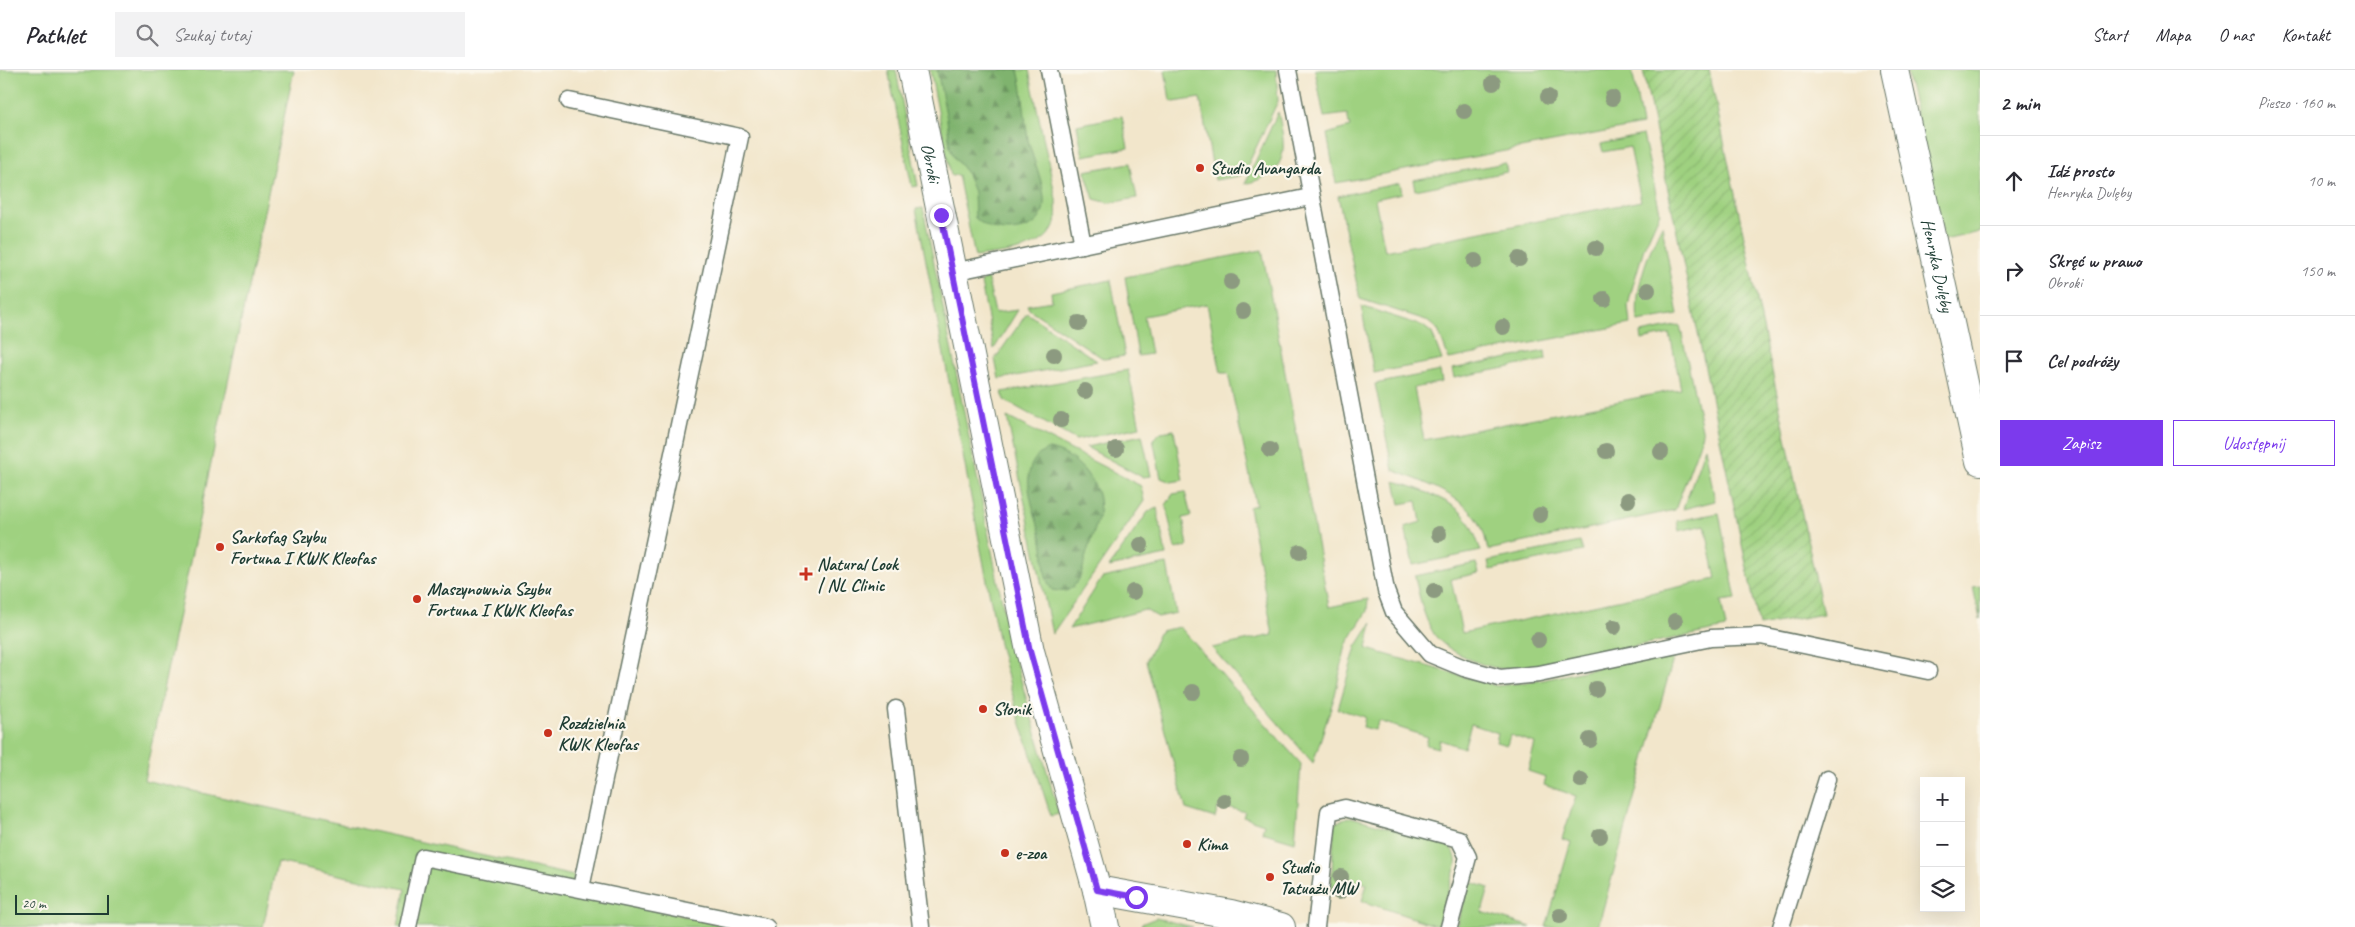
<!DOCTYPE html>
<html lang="pl">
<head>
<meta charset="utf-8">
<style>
	body { margin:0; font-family:Caveat,sans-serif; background:#f2f2f3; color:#2b2b33 }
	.controls { position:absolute; right:15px; bottom:15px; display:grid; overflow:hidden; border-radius:0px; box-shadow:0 5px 20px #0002 }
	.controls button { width:45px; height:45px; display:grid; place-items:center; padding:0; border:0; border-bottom:1px solid #e1e1e2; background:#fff; color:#2b2b33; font:25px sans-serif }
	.scale { position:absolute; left:15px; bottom:12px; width:94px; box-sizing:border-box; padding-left:5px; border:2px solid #1f3d34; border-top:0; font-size:14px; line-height:18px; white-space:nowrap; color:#1f3d34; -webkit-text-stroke:4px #fbf7ec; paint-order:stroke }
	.stop { position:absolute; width:15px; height:15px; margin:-11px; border:4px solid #7c3aed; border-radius:50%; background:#fff }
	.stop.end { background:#7c3aed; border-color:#fff; box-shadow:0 1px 5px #0008 }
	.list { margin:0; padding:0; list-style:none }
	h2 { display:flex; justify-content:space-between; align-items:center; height:65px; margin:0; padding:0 20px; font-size:21px }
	h2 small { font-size:16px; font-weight:400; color:#7c7c81 }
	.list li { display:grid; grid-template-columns:32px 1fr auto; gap:15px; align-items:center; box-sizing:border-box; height:90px; padding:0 20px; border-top:1px solid #e1e1e2 }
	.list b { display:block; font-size:19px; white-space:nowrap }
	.list p { margin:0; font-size:16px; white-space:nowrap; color:#7c7c81 }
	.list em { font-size:16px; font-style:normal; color:#7c7c81 }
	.actions { display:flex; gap:10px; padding:15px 20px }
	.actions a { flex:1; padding:11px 0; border:1px solid #7c3aed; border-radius:0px; text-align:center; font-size:18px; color:#7c3aed }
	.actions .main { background:#7c3aed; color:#fff }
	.icon { flex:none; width:28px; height:28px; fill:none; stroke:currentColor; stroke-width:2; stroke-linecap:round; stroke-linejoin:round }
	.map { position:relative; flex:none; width:1980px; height:857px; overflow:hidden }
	header { display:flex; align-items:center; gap:30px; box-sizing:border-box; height:70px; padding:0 25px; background:#fff; border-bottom:1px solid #e1e1e2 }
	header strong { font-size:24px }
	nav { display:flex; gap:28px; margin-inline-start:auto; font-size:18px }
	.search { width:350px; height:45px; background:#f2f2f3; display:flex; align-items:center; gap:12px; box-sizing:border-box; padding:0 18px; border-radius:0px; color:#7c7c81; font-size:19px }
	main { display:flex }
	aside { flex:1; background:#fff }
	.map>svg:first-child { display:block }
	.grass { fill:#9fd180; stroke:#5f875a }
	.forest { fill:url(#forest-firs); stroke:#4f7851 }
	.garden { fill:url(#garden-furrows); stroke:#5f875a }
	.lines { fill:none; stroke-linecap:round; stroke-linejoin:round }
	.service-casing { stroke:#697869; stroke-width:19 }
	.minor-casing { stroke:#697869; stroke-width:30 }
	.service { stroke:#fff; stroke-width:16 }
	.minor { stroke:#fff; stroke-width:28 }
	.tree { fill:#8c9a80 }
	.route { stroke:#7c3aed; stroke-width:6 }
	.poi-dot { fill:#c8321e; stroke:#fbf7ec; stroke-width:2 }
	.labels { text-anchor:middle; stroke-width:4.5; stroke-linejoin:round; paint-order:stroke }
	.street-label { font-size:18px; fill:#1f3d34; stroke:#fbf7ec }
	.poi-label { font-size:18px; font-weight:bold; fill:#1f3d34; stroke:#fbf7ec; text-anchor:start }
</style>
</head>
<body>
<header>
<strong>Pathlet</strong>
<div class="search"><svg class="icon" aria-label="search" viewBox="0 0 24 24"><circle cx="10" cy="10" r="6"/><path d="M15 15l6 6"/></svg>Szukaj tutaj</div>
<nav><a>Start</a><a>Mapa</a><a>O nas</a><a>Kontakt</a></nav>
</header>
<main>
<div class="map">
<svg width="1980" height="857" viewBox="0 0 1980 857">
	<defs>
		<pattern id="forest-firs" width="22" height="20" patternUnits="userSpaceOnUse" patternTransform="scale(1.25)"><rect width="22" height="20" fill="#7fb36e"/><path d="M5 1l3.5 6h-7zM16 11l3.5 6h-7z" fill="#67935b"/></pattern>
		<pattern id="garden-furrows" width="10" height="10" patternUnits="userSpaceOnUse" patternTransform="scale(1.25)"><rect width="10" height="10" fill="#9fd180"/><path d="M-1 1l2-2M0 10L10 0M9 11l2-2" fill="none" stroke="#88b46f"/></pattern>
	</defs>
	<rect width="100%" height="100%" fill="#fbf7ec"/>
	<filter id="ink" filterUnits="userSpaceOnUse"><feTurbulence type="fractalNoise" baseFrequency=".02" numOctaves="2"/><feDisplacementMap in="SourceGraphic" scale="10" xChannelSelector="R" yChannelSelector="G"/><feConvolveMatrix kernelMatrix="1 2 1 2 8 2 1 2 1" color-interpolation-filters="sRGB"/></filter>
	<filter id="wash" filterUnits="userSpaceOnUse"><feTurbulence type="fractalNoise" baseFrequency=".0096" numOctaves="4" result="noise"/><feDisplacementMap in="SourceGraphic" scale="20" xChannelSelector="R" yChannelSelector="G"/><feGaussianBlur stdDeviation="1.12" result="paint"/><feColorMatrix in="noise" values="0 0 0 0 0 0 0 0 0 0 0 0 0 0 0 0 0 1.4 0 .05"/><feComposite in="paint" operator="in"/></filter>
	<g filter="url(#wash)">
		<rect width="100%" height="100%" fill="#f2e6cb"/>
		<g class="grass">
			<polygon points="0,0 294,0 144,710 574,806 571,821 733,857 398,857 405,819 277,792 263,857 0,857"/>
			<polygon points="888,0 896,0 918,116 912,117"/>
			<path d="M930 0H1029L1056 129C1056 136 1057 143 1056 149 1050 182 1001 183 975 187L958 105 951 106Z"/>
			<polygon points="1165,0 1276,0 1278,31 1244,103 1239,106 1215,110 1200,28 1174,32 1170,30"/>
			<polygon points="1315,0 1632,0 1642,55 1336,113 1327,64 1350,57 1347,44 1324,47"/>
			<polygon points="1906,0 1980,0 1980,162 1944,170"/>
			<path d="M1278 42C1287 80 1289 103 1245 114Z"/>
			<polygon points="1122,46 1128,78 1083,86 1077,55"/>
			<polygon points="1643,65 1660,142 1644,178 1632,219 1628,236 1630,254 1449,289 1438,260 1426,250 1360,229 1338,126 1400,113 1402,123 1375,129 1385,181 1641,131 1630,77 1603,82 1601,74"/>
			<polygon points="1130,93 1137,128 1109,133 1094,129 1085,101"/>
			<polygon points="1505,93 1507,102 1415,120 1413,110"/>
			<polygon points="923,138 1010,571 1059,744 1051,746 1018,645 999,574 916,139"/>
			<path d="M1662 155 1678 245 1638 252C1634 219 1647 185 1662 155Z"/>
			<polygon points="1262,180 1329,537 1368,529 1367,541 1346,575 1335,625 1313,693 1212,578 1273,565 1249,437 1256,435 1228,303 1221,303 1207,234 1144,246 1151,284 1138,286 1125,207"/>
			<polygon points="987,206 995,243 1018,240 994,279 981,213"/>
			<polygon points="1111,210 1125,286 1104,289 1029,239 1027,235 1052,231 1051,222"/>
			<polygon points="1361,236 1423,256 1432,263 1442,290 1374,303"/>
			<polygon points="1027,243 1097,291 999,309 995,289"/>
			<path d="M1680 255 1703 364 1675 440 1488 480C1486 472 1484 461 1480 454 1464 425 1422 412 1393 400L1375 314 1440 301 1442 312 1414 318 1424 370 1681 319 1670 264 1642 270 1641 263Z"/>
			<polygon points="1545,281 1546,290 1454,308 1452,299"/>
			<polygon points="1128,300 1140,357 1076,370 1004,330 1002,322"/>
			<polygon points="1007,347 1141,416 1144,431 1052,564"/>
			<polygon points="1174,360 1183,410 1171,412 1161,408 1153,369 1161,362"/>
			<polygon points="1142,365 1151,406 1142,407 1086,377"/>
			<polygon points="1705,377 1715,431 1683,439"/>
			<path d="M1395 411C1415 418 1447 428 1462 443 1472 454 1476 468 1481 481L1413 495 1405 457 1421 452 1417 431 1400 434Z"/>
			<polygon points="1185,422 1191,446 1183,448 1188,476 1175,479 1166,435 1173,424"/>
			<polygon points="1157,438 1166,485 1109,497 1148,442"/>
			<path d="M1719 443 1736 529 1721 531 1726 558 1535 596C1525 597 1514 600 1505 599 1484 598 1445 581 1434 564 1423 546 1419 526 1415 506L1476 493 1479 503 1451 509 1462 563 1716 509 1705 455 1679 461 1677 451Z"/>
			<polygon points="1580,472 1583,481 1490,500 1488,491"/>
			<polygon points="1167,494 1176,543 1158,547 1145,540 1069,559 1102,508"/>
			<polygon points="1980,516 1980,549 1973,517"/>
			<polygon points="1372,552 1367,579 1497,616 1543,610 1669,582 1674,586 1598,857 1546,857 1571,772 1562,769 1576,726 1544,715 1546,707 1528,701 1535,673 1510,665 1507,675 1496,672 1498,663 1471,654 1464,678 1440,670 1438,678 1426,675 1428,667 1379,651 1375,660 1363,657 1365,647 1338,639 1356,577"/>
			<polygon points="1180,557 1301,694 1295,772 1262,762 1264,754 1243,747 1245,742 1219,735 1215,748 1186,739 1146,591 1160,561"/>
			<path d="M1351 747 1446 774C1454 780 1457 785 1456 796L1437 856 1362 831 1367 814 1347 808 1342 825 1331 824 1334 758 1337 752Z"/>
			<polygon points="1474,813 1489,818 1482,842 1531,857 1456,857 1469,815"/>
			<polygon points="1156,848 1193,857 1142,857 1141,854"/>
		</g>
		<g class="forest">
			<path d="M937 0H1018C1024 23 1024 45 1028 69 1033 97 1067 151 1018 160 1002 163 987 159 975 148L974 122 966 102 954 87 950 77 947 49Z"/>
			<path d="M1049 379C1064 382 1074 389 1084 400 1110 431 1098 448 1087 482 1083 494 1083 511 1070 519 1064 523 1059 521 1052 520 1041 504 1046 488 1042 471 1037 443 1011 394 1049 379Z"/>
		</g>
		<polygon class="garden" points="1643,0 1709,0 1823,544 1759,556"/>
	</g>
	<g filter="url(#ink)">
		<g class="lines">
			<defs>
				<g id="service">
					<polyline points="1049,0 1083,175"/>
					<polyline points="1288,0 1386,521 1394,542 1430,584 1464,598 1500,608 1539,604 1711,568 1761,566 1928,601"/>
					<polyline points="569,31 740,67 581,818"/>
					<polyline points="953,202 1310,127"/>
					<polyline points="896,639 921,857"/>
					<polyline points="408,857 423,787 766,857"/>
					<polyline points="1316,857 1329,742 1345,738 1459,769 1468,787 1449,857"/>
					<polyline points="1781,857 1827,709"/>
				</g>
				<g id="minor">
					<path id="s1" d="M912 0 1030 581 1097 820 1105 857"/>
					<path id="s2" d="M1895 0 1980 391"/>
					<polyline points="1097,820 1231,844 1281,857"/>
				</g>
			</defs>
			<use href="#service" class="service-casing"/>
			<use href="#minor" class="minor-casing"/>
			<use href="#service" class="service"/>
			<use href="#minor" class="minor"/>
		</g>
		<g class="tree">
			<circle cx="1493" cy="13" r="8"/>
			<circle cx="1548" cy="27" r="8"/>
			<circle cx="1612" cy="28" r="8"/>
			<circle cx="1464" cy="41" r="8"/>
			<circle cx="1596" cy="178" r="8"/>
			<circle cx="1519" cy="189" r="8"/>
			<circle cx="1475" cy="191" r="8"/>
			<circle cx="1231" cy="212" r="8"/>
			<circle cx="1648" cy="220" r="8"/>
			<circle cx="1604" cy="229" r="8"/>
			<circle cx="1243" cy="241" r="8"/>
			<circle cx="1079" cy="253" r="8"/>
			<circle cx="1503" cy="257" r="8"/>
			<circle cx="1054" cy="285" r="8"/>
			<circle cx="1085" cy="321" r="8"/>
			<circle cx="1061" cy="350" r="8"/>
			<circle cx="1116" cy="379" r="8"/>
			<circle cx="1270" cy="380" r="8"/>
			<circle cx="1606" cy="381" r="8"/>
			<circle cx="1661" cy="382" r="8"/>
			<circle cx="1628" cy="430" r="8"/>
			<circle cx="1540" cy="445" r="8"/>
			<circle cx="1439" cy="464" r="8"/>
			<circle cx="1141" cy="475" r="8"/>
			<circle cx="1300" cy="482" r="8"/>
			<circle cx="1434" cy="521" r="8"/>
			<circle cx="1133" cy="522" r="8"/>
			<circle cx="1675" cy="551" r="8"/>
			<circle cx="1614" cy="557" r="8"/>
			<circle cx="1538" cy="570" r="8"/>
			<circle cx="1596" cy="619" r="8"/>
			<circle cx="1193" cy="622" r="8"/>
			<circle cx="1590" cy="670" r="8"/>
			<circle cx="1241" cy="689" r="8"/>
			<circle cx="1581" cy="710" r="8"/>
			<circle cx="1224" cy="731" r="8"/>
			<circle cx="1600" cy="766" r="8"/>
			<circle cx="1341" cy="807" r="8"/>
			<circle cx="1339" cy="822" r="8"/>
			<circle cx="1560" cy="846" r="8"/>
		</g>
	</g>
	<g class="lines" filter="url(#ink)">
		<polyline class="route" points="941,145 1030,581 1097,820 1136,827"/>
	</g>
	<g class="poi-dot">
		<circle cx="1200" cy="98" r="5"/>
		<circle cx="220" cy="477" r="5"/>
		<path d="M803.5 496.5h5v5h5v5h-5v5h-5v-5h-5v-5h5z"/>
		<circle cx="417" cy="529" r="5"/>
		<circle cx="983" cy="639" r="5"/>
		<circle cx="548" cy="663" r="5"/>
		<circle cx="1187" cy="774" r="5"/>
		<circle cx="1005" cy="783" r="5"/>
		<circle cx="1270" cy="807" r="5"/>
	</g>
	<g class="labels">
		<g class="street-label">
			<text dy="6" stroke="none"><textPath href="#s1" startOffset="95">Obroki</textPath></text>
			<text dy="6" stroke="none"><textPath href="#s2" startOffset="200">Henryka Dulęby</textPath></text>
		</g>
		<g class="poi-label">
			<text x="1210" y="104">Studio Avangarda</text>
			<text x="230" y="473">Sarkofag Szybu<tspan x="230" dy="21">Fortuna I KWK Kleofas</tspan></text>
			<text x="817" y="500">Natural Look<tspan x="817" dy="21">| NL Clinic</tspan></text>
			<text x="427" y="525">Maszynownia Szybu<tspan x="427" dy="21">Fortuna I KWK Kleofas</tspan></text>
			<text x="993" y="645">Słonik</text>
			<text x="558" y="659">Rozdzielnia<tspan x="558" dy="21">KWK Kleofas</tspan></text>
			<text x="1197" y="780">Kima</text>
			<text x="1015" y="789">e-zoa</text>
			<text x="1280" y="803">Studio<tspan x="1280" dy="21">Tatuażu MW</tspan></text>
		</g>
	</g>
</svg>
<div class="controls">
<button>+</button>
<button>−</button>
<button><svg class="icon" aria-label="layers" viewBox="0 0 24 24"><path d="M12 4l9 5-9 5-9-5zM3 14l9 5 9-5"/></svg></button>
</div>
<div class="scale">20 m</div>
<div class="stop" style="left:1136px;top:827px"></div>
<div class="stop end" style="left:941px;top:145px"></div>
</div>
<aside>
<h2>2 min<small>Pieszo · 160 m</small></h2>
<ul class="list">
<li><svg class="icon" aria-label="ahead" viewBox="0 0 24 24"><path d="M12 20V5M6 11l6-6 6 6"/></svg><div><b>Idź prosto</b><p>Henryka Dulęby</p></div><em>10 m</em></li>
<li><svg class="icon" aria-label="right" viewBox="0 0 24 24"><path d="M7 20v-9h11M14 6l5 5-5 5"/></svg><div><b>Skręć w prawo</b><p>Obroki</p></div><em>150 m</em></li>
<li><svg class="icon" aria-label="arrive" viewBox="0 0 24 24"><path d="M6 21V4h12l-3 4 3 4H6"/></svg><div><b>Cel podróży</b></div></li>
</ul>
<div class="actions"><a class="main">Zapisz</a><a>Udostępnij</a></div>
</aside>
</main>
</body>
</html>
